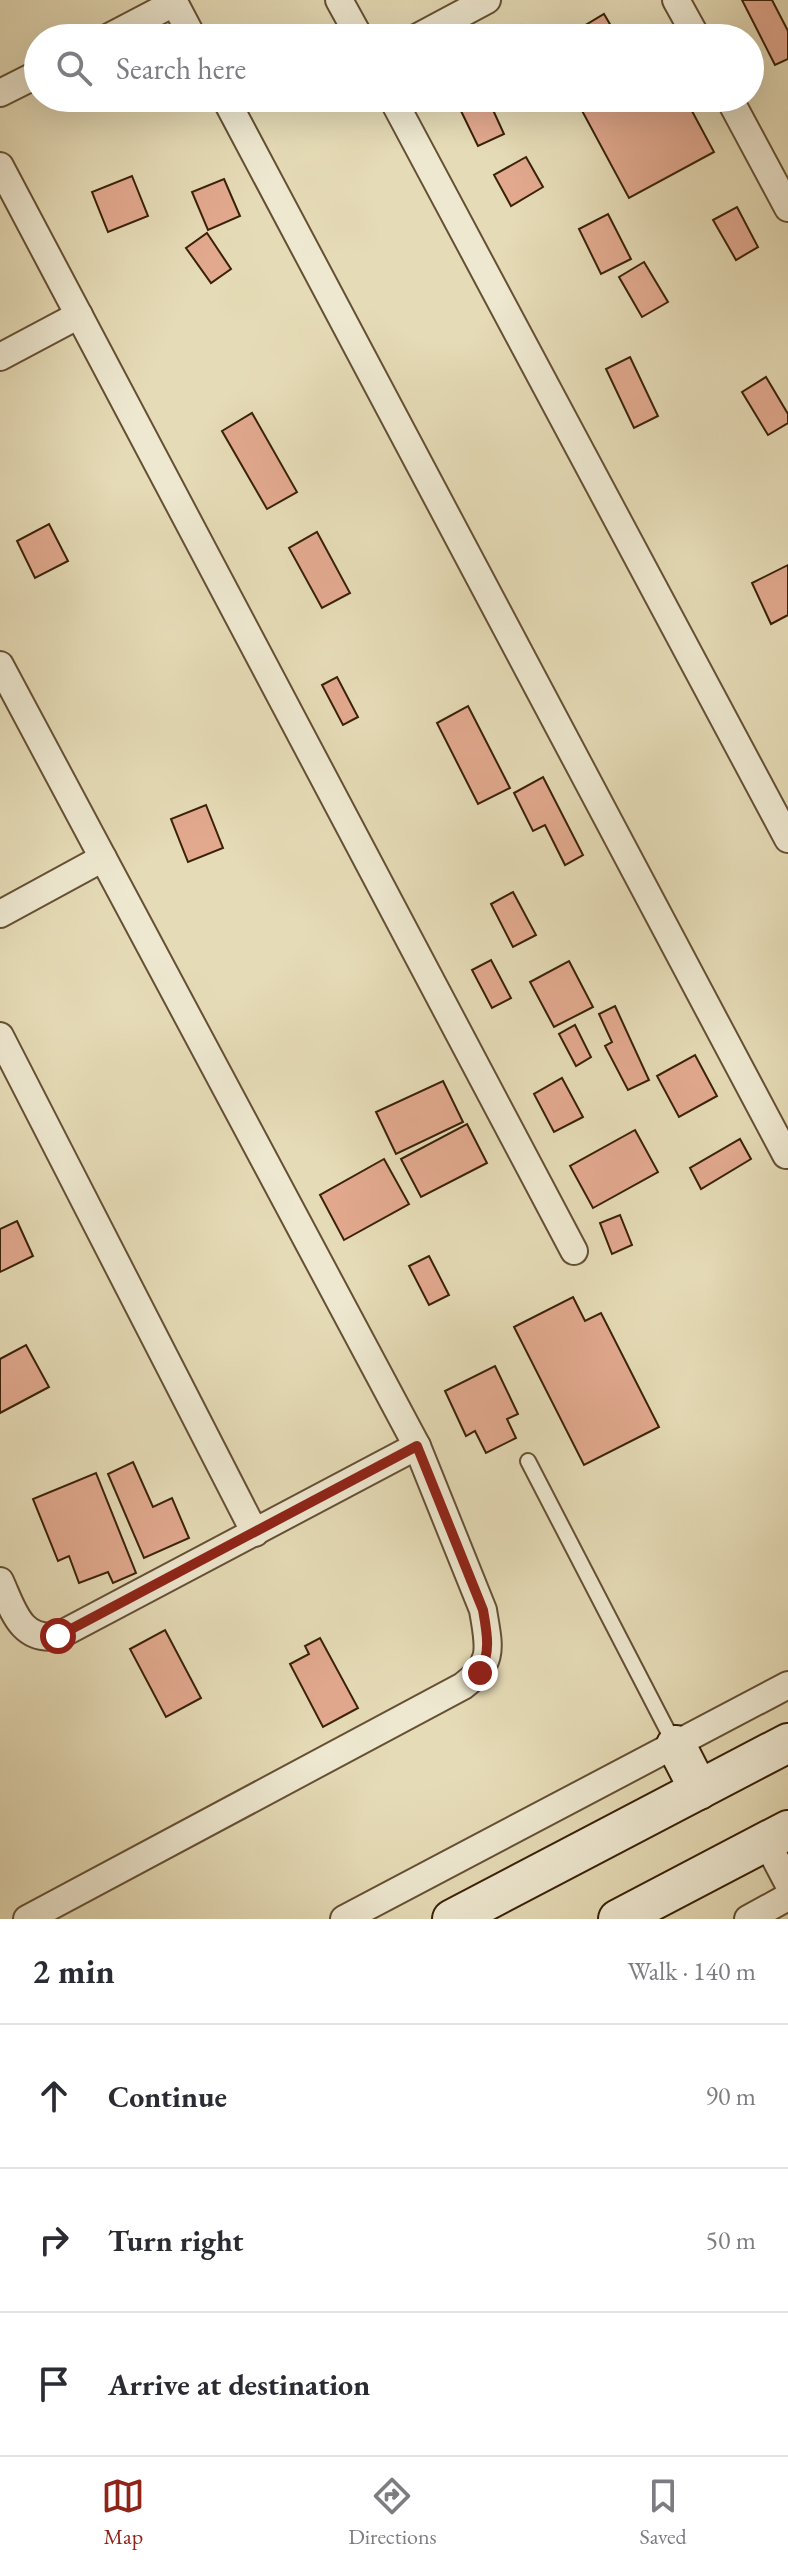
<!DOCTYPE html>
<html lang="en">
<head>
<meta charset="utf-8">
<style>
	body { margin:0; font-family:"EB Garamond",serif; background:#f7f7f7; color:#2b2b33 }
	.stop { position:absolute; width:24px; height:24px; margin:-18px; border:6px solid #8f2418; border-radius:50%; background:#fff }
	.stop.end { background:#8f2418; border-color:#fff; box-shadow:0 2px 8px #0008 }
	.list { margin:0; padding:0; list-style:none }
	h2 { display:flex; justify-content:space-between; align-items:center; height:104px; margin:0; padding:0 32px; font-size:34px }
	h2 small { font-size:26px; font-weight:400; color:#7c7c81 }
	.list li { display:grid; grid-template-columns:52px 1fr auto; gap:24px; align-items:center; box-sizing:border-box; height:144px; padding:0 32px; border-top:2px solid #e1e1e2 }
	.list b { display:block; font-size:30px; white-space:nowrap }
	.list em { font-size:26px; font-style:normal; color:#7c7c81 }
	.icon { flex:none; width:44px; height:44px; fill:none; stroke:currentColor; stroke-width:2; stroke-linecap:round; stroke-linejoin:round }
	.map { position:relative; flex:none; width:788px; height:1919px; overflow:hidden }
	.search { position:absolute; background:#fff; box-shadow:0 8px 32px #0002; left:24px; right:24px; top:24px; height:88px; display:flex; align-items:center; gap:20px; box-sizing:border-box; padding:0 28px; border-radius:44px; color:#7c7c81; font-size:30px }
	.sheet { height:536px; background:#fff }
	nav { display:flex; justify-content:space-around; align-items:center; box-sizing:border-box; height:112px; border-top:2px solid #e1e1e2; background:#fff; font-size:22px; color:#7c7c81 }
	nav a { display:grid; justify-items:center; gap:4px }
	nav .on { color:#8f2418 }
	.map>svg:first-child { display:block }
	.building { fill:#e2a98f; stroke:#3a2108; stroke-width:2 }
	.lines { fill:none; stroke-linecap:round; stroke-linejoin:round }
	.lane-casing { stroke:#655034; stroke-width:18 }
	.street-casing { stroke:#655034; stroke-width:30 }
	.secondary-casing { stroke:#3a2108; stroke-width:42 }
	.lane { stroke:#eee8d0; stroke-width:14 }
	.street { stroke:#eee8d0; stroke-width:26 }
	.secondary { stroke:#eee8d0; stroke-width:38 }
	.route { stroke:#8f2418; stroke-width:10 }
</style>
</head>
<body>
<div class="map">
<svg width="788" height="1919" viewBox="0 0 788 1919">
	<rect width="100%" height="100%" fill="#e5dbb6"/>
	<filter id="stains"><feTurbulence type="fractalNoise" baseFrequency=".0025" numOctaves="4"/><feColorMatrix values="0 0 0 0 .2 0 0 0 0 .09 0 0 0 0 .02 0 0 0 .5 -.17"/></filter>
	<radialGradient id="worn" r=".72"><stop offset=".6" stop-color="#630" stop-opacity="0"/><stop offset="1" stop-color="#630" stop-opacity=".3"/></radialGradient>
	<g class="building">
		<polygon points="742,0 772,0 788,31 788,59 775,65"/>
		<polygon points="604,14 611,26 591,38 564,38"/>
		<polygon points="521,25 527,38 496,38"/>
		<polygon points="597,98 685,98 714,152 629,198 580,107"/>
		<polygon points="488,99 504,134 478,146 461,111"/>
		<polygon points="526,157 543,187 511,206 494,175"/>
		<polygon points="132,176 148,216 108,232 92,192"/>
		<polygon points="224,179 240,216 208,230 192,192"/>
		<polygon points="737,207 758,247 736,260 713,220"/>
		<polygon points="608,214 631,259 601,274 579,229"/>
		<polygon points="207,233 231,269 211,283 186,248"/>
		<polygon points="644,262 668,302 642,317 619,277"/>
		<polygon points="630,357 658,416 634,428 606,369"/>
		<polygon points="766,377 788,414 788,423 768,435 742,392"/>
		<polygon points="252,413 297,492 267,509 222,431"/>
		<polygon points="49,524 68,561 35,578 17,541"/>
		<polygon points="317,532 350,593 322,608 289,548"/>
		<polygon points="788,565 788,615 771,624 752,583"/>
		<polygon points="337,677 358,717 343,725 322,685"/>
		<polygon points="468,706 510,788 478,804 437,723"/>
		<polygon points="543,777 583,855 565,865 545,825 533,831 514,793"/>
		<polygon points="206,805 223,848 188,862 171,819"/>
		<polygon points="513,892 536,935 513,947 491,904"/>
		<polygon points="491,960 511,998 492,1008 472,970"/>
		<polygon points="569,961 593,1007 554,1027 530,982"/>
		<polygon points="615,1006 649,1080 628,1090 605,1046 612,1042 599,1014"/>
		<polygon points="575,1025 591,1057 576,1066 559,1034"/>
		<polygon points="695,1055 717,1096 679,1117 657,1076"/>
		<polygon points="562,1078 583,1117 554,1132 534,1094"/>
		<polygon points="443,1081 463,1122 396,1154 376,1112"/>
		<polygon points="467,1124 487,1163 421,1197 401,1159"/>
		<polygon points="635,1130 658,1172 593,1208 570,1166"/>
		<polygon points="740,1139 751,1159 701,1189 690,1168"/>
		<polygon points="384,1159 409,1204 344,1240 320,1195"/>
		<polygon points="620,1215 632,1245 612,1254 600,1223"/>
		<polygon points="17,1221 33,1256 0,1272 0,1229"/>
		<polygon points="429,1256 449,1295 429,1305 409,1266"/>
		<polygon points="573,1297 585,1321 601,1313 659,1427 584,1465 514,1327"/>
		<polygon points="26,1345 49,1387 0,1413 0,1359"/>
		<polygon points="495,1366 518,1414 507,1419 516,1438 486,1453 475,1431 466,1436 445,1391"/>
		<polygon points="133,1462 153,1507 172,1498 189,1538 144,1558 108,1474"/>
		<polygon points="96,1473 136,1573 113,1583 108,1572 79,1583 69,1556 58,1561 33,1499"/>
		<polygon points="165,1630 201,1698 166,1717 130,1649"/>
		<polygon points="320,1638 358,1708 323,1727 290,1664 309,1654 305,1646"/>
	</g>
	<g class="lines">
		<defs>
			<polyline id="lane" points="528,1461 675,1745"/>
			<g id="street">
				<polyline points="173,0 193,38"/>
				<polyline points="339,0 360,38"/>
				<polyline points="676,0 697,38"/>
				<polyline points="107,38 174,3"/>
				<polyline points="416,38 487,0"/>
				<polyline points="0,93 38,74"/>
				<polyline points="225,98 786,1155"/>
				<polyline points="392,98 788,839"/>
				<polyline points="729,98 788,208"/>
				<polyline points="0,166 574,1251"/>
				<polyline points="0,357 79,315"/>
				<path d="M0 665 417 1446 483 1610C489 1647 495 1662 463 1686L27 1919"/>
				<polyline points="0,914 103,858"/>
				<polyline points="0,1036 255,1533"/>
				<path d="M0 1581C13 1609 20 1642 58 1636L417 1446"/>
				<polyline points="766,1841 788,1883"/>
				<polyline points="344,1919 788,1685"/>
				<polyline points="748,1919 788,1897"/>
			</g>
			<g id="secondary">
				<polyline points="676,1745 699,1790"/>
				<polyline points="452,1919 788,1743"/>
				<polyline points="618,1919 788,1830"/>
			</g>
		</defs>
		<use href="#lane" class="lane-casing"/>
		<use href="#street" class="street-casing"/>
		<use href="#secondary" class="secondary-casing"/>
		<use href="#lane" class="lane"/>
		<use href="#street" class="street"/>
		<use href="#secondary" class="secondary"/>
	</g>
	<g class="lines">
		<path class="route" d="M58 1636 417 1446 483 1610C487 1633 491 1652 480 1673"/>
	</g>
	<rect width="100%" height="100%" filter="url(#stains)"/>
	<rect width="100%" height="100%" fill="url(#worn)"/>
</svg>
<div class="stop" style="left:58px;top:1636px"></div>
<div class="stop end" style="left:480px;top:1673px"></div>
<div class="search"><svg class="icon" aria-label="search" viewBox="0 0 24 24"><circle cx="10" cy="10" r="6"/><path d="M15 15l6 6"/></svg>Search here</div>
</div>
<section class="sheet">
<h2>2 min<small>Walk · 140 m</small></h2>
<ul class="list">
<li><svg class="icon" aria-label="ahead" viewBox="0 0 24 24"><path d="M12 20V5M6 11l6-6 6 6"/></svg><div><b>Continue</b></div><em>90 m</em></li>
<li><svg class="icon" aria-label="right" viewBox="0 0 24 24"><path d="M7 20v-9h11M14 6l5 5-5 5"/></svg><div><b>Turn right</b></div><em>50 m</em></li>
<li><svg class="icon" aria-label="arrive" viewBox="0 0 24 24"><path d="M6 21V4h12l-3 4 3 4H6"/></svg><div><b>Arrive at destination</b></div></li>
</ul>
</section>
<nav>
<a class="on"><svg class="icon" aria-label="map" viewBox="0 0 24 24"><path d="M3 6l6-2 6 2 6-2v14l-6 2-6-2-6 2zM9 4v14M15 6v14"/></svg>Map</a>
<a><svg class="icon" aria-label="directions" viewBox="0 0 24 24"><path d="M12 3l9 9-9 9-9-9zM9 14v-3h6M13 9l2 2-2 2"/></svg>Directions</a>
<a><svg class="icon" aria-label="saved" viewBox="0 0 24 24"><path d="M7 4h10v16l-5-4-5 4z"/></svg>Saved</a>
</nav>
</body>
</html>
